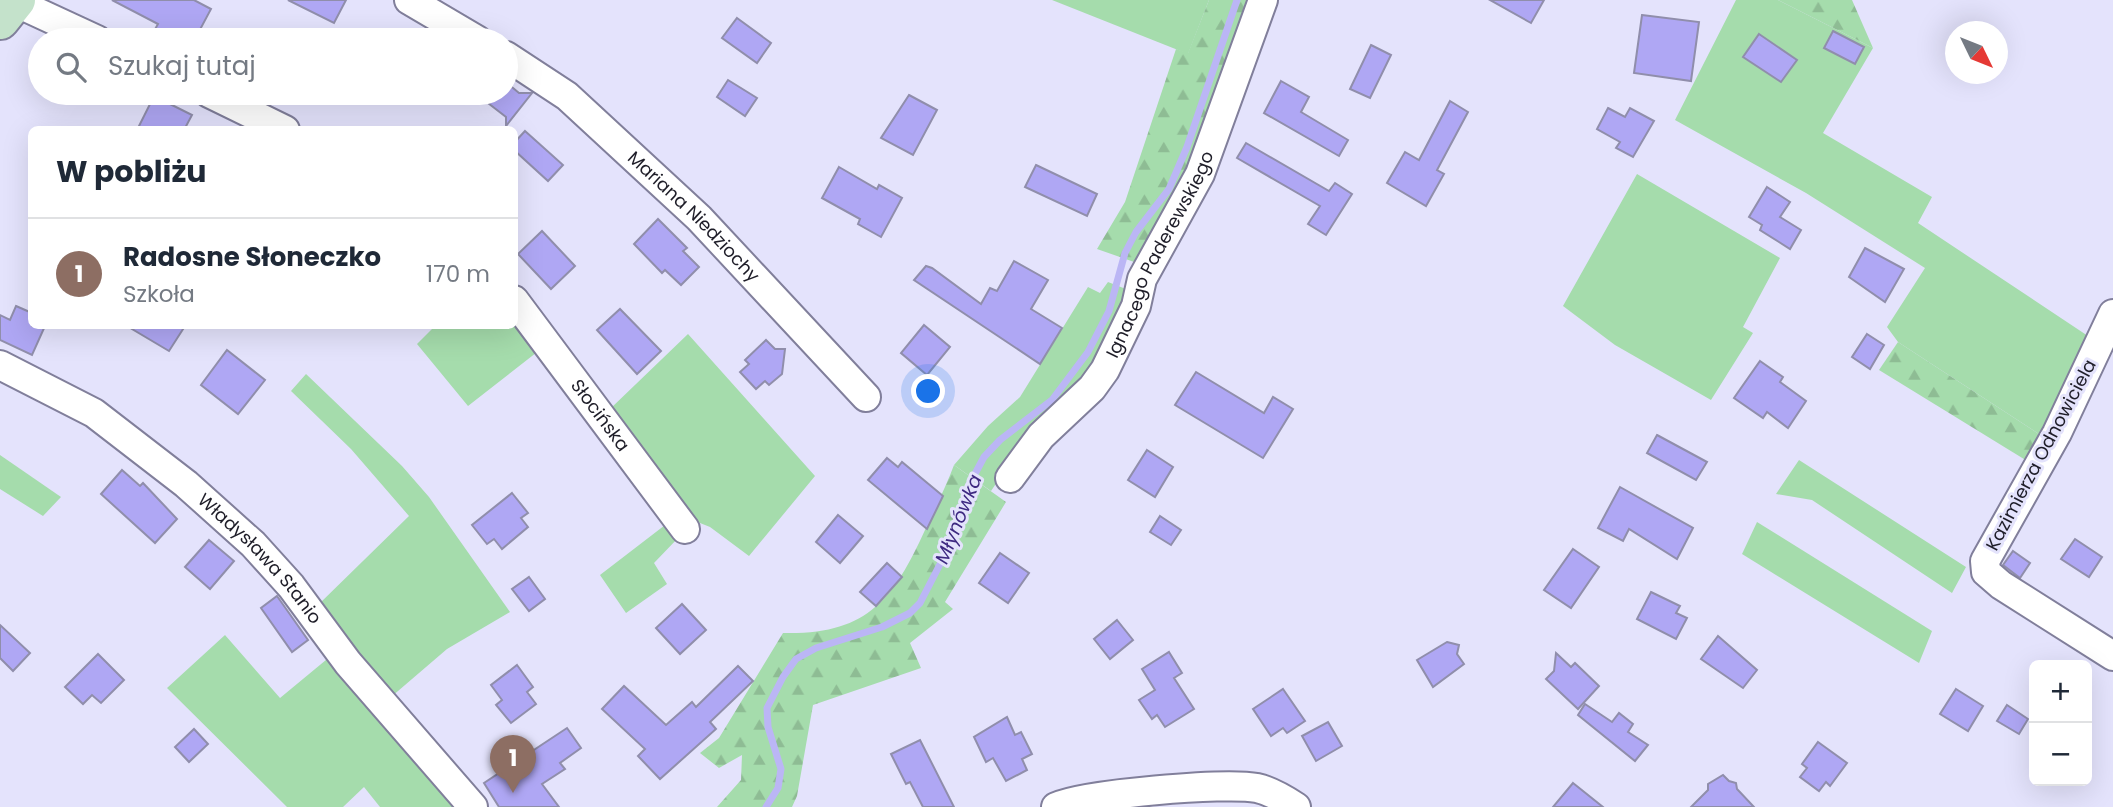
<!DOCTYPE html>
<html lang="pl">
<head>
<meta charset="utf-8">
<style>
	body { margin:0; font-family:Poppins,sans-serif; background:#f6f6f7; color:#1f2937 }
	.controls { position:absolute; right:21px; bottom:21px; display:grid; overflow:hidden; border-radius:10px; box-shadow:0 7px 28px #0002 }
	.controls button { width:63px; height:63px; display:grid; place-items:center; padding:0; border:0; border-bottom:2px solid #e0e1e3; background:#fff; color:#1f2937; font:35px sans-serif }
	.compass { position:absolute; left:1945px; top:21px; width:63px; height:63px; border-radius:50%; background:#fff; box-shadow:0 7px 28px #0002; rotate:133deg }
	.you { position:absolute; left:929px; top:392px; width:24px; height:24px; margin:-18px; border:5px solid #fff; border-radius:50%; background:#1a73e8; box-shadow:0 0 0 10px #1a73e833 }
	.badge { display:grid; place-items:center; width:46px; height:46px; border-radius:50%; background:#00782f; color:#fff; font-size:23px; font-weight:700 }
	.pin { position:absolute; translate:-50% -58px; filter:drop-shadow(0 2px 4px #0008) }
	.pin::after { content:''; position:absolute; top:37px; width:24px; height:21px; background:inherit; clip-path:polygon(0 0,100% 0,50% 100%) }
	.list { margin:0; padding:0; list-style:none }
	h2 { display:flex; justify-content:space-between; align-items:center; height:91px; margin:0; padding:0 28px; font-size:30px }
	h2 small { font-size:23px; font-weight:400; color:#747a83 }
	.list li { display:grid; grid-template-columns:46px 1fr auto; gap:21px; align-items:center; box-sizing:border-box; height:112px; padding:0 28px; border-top:2px solid #e0e1e3 }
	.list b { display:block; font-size:26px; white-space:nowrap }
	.list p { margin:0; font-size:23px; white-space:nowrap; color:#747a83 }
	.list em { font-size:23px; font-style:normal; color:#747a83 }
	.icon { flex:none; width:38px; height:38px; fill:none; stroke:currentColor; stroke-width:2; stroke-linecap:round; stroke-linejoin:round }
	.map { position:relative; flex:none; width:2113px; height:807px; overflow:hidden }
	.search { position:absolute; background:#fff; box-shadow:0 7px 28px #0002; left:28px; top:28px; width:490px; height:77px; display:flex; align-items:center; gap:18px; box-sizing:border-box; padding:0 24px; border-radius:38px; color:#747a83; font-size:26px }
	.panel { position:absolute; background:#fff; box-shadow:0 7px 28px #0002; left:28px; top:126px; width:490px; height:203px; border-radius:10px }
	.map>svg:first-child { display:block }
	.green { fill:#a5dcac }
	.forest { fill:url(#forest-firs) }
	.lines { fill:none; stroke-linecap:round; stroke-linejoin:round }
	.stream { stroke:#bbb6f5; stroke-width:7 }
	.building { fill:#afa7f4; stroke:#908eab; stroke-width:2 }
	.street-casing { stroke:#817f9b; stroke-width:32 }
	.secondary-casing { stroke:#817f9b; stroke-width:42 }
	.street { stroke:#fff; stroke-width:28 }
	.secondary { stroke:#c4e2cb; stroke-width:38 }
	.labels { text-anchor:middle; stroke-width:6; stroke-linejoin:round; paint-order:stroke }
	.street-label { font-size:18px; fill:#1e1d28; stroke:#e4e3fc }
	.water-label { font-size:19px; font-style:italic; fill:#3e2981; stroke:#e4e3fc }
</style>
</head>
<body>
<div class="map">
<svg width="2113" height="807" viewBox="0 0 2113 807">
	<defs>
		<pattern id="forest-firs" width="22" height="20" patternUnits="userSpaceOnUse" patternTransform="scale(1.75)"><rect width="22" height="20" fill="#a5dcac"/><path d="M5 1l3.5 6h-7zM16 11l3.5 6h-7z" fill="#8ebc94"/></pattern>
	</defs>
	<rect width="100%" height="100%" fill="#e4e3fc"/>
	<g class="green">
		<polygon points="1052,0 1209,0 1188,54"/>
		<polygon points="1736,0 1778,0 1873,48 1823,133 1932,197 1918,223 2094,340 2042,436 1898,342 1887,327 1925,268 1806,193 1675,120"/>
		<polygon points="1637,174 1780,258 1743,327 1753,333 1711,400 1615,345 1563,306"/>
		<polygon points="1108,282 1131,291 1092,375 1023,444 991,491 954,465 988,426 1020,397 1088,287 1100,293"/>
		<polygon points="515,318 541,349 468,406 417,344 435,326 514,326"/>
		<polygon points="688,334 815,476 749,556 710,527 690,519 610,409"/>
		<polygon points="306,374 402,466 429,497 510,612 447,649 391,697 318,605 409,516 351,449 291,391"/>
		<polygon points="0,455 61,497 43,516 0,489"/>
		<polygon points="1799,460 1966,567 1952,593 1812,500 1776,494"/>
		<polygon points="669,522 678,538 654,563 667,584 626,613 600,575"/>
		<polygon points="1757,522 1932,631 1919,663 1742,554"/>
		<polygon points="225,635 280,698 332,655 366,706 406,740 461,807 380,807 364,787 343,807 287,807 167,688"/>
	</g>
	<g class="forest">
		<polygon points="1209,0 1254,0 1187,174 1137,263 1097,249 1125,202 1176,49 1188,53"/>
		<polygon points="1778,0 1852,0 1873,48"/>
		<polygon points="1898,342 2042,436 2032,464 1879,370"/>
		<path d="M954 465 1006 502 945 602 953 609 910 643 921 668 813 705 797 796 792 807H717L741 780 742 755 719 768 700 753 719 738 783 633C867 635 893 600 925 530 935 508 946 487 954 465Z"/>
	</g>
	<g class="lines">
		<polyline class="stream" points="766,807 778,788 781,769 768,727 767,708 783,677 796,659 816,648 882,627 910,613 920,603 952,541 969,485 984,457 1000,440 1052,400 1088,352 1109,311 1125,253 1136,232 1169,189 1187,147 1237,0"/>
	</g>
	<g class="building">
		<polygon points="112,0 194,0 211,9 195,39 183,33 179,40 149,40 158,24"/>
		<polygon points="288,0 346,0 334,23"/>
		<polygon points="1490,0 1544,0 1531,23"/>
		<polygon points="1642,15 1699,22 1691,81 1634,73"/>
		<polygon points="737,18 771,43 757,63 722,38"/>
		<polygon points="1833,31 1864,47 1855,64 1824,48"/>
		<polygon points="1759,34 1797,60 1781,82 1743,57"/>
		<polygon points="1371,45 1391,55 1370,98 1350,89"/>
		<polygon points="728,80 757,98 745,116 717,97"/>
		<polygon points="1281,81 1309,97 1301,112 1348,140 1339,156 1264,113"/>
		<polygon points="506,82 519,93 532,93 506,126 506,117 475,93 506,93"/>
		<polygon points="909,95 937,110 913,155 881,138"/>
		<polygon points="154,96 192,115 184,130 137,130"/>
		<polygon points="1450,101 1468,112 1437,170 1444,174 1426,206 1387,183 1405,152 1419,160"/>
		<polygon points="1608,108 1625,117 1630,108 1654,121 1633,157 1616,148 1620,142 1597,129"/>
		<polygon points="525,131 563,165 548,181 514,150 514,143"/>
		<polygon points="1246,143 1329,191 1335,183 1352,194 1326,235 1308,224 1320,206 1237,158"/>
		<polygon points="1036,165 1097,194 1087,216 1025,187"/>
		<polygon points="839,167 877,189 879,185 902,198 881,237 858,224 860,219 822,198"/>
		<polygon points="1767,187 1790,202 1780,217 1801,230 1790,249 1760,230 1762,225 1749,217"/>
		<polygon points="658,219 687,248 683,251 699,267 681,285 665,270 662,273 634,244"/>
		<polygon points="542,231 575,266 551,289 518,254"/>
		<polygon points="1865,248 1904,269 1885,302 1849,277"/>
		<polygon points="1014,261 1048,280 1031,309 1062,328 1040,364 914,280 926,266 932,268 981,304 990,288 997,291"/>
		<polygon points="16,306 32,313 32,326 45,326 32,355 0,340 0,315 10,320"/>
		<polygon points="620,309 661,351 637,374 597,330"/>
		<polygon points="924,325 950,347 927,375 901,353"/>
		<polygon points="127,326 185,326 169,351"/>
		<polygon points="1867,334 1884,345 1870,369 1852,357"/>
		<polygon points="766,340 775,349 785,349 782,374 769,385 765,381 756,389 740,372 749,364 745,360"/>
		<polygon points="227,350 265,380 238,414 201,385"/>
		<polygon points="1760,361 1783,377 1780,382 1806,401 1788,428 1767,412 1763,418 1734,398"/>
		<polygon points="1196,372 1264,413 1273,397 1293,409 1263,458 1175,405"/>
		<polygon points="1657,435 1707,462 1696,480 1647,453"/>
		<polygon points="1147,450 1173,467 1155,497 1128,480"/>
		<polygon points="887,458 898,467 902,462 943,496 927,529 868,480"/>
		<polygon points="122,470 140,486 143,483 177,519 155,543 101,494"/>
		<polygon points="1620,487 1693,528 1677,559 1629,529 1623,541 1598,528"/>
		<polygon points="512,493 528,513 521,518 528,527 502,549 494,539 487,544 472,525"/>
		<polygon points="838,515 863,536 840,563 816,542"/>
		<polygon points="1160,516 1181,530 1171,545 1150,532"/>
		<polygon points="2075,539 2102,557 2089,577 2061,559"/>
		<polygon points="209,540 234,561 210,589 185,567"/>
		<polygon points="1573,549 1599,567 1571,608 1544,590"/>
		<polygon points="2013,551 2030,563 2020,578 2003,565"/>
		<polygon points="1000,553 1029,573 1008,603 979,583"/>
		<polygon points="887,563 902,577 876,606 860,592"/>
		<polygon points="529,577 545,599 529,611 512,589"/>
		<polygon points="1651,592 1680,606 1676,613 1687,618 1676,639 1637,619"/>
		<polygon points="277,596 308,640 292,652 261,608"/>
		<polygon points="682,604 706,630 680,654 656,628"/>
		<polygon points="1117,620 1133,640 1110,659 1094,639"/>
		<polygon points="0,625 30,653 13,671 0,658"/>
		<polygon points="1718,636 1757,670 1743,688 1701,659"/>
		<polygon points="1447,642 1459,645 1457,654 1464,664 1433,687 1417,660"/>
		<polygon points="1169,652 1182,673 1174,678 1194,709 1165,727 1157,715 1152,719 1139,700 1155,690 1142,669"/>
		<polygon points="1556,653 1571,667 1575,663 1599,686 1578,709 1546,679 1554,671"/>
		<polygon points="98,654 124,680 101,703 92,695 83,704 65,687"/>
		<polygon points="517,665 533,687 527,692 536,704 511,723 496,705 502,700 491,685"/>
		<polygon points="738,666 753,681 710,722 716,729 660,779 638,756 645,749 602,709 624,686 666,725 692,702 696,707"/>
		<polygon points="1283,689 1305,721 1287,733 1283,728 1271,736 1253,709"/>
		<polygon points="1956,689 1983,706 1968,731 1940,714"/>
		<polygon points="1585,704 1612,722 1619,713 1633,724 1628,732 1648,745 1635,761 1578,715"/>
		<polygon points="2007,705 2028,719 2019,734 1997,721"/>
		<polygon points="1007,717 1015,735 1021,732 1032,754 1022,759 1027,770 1006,781 993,758 986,762 974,737"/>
		<polygon points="1328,722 1342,746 1316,761 1302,736"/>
		<polygon points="567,728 581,748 560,763 565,769 542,784 559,807 499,807 484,783"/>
		<polygon points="194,729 208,744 189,762 175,747"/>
		<polygon points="920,740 954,807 923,807 910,782 906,784 891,754"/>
		<polygon points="1818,742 1847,763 1830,786 1826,782 1819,791 1800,777 1807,768 1802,764"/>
		<polygon points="1723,775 1729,781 1736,783 1737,789 1754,807 1691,807 1708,790 1708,784"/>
		<polygon points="1573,783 1603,807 1553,807"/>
	</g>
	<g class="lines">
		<defs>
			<g id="street">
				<polyline points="409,0 477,40"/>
				<polyline points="15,2 97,40"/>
				<path id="s1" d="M506 56 567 96 699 218 866 397"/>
				<polyline points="209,93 285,130"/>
				<path id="s2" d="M514 300 685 529"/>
				<polyline points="2113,314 2057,433 1985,561 1986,572 2001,585 2113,656"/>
				<path id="s3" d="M0 365 94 413 186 484 253 544 291 586 348 663 473 807"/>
				<path id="s4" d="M1010 478 1041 436 1092 388 1105 370 1136 306 1142 279 1200 174 1263 0"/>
				<path d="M1056 807C1084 794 1226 782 1257 788 1271 791 1284 799 1296 807"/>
			</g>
			<polyline id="secondary" points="0,20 16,0"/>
		</defs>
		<use href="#street" class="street-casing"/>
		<use href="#secondary" class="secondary-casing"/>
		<use href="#street" class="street"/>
		<use href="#secondary" class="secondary"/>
	</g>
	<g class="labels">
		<g class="street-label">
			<text dy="6" stroke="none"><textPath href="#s1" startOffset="248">Mariana Niedziochy</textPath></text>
			<text dy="6" stroke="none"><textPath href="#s4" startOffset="273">Ignacego Paderewskiego</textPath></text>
			<text dy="6" stroke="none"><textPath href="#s2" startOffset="144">Słocińska</textPath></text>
			<text transform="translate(2041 455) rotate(-62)" y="6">Kazimierza Odnowiciela</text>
			<text dy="6" stroke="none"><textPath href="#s3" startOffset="327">Władysława Stanio</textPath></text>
		</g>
		<g class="water-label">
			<text transform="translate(958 519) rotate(-68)" y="7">Młynówka</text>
		</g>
	</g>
</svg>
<div class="controls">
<button>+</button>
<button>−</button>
</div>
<svg class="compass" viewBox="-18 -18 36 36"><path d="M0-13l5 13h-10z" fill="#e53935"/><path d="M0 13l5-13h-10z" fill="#747a83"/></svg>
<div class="you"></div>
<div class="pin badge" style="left:513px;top:793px;background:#8d6e63">1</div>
<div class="search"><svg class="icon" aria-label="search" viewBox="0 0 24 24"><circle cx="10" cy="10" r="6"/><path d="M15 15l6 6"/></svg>Szukaj tutaj</div>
<section class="panel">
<h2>W pobliżu<small></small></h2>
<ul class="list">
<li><span class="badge" style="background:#8d6e63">1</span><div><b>Radosne Słoneczko</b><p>Szkoła</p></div><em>170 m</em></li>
</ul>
</section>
</div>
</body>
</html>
